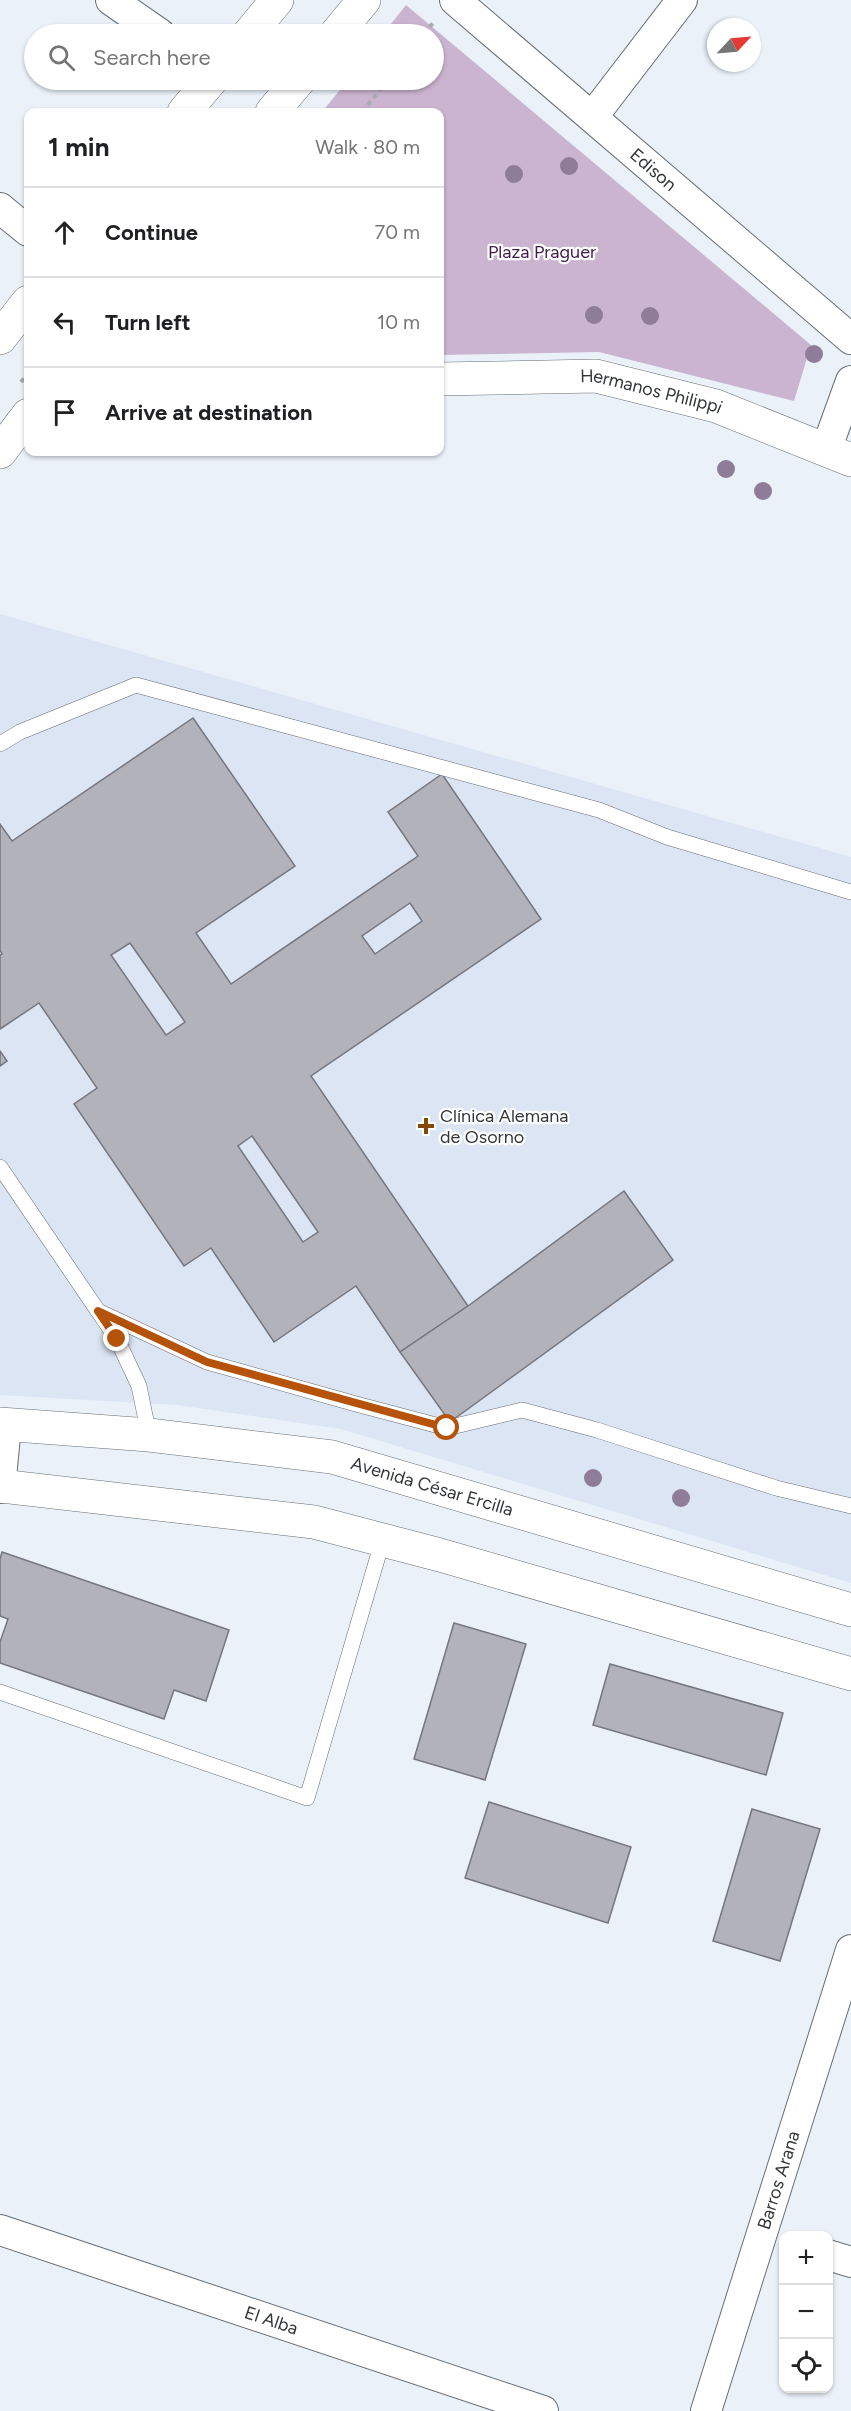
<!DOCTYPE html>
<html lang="en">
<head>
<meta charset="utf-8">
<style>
	body { margin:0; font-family:Figtree,sans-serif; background:#f6f6f6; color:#202124 }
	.controls { position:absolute; right:18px; bottom:18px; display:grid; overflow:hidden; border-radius:12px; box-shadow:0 2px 4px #0004 }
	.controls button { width:54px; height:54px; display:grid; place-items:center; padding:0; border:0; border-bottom:2px solid #e0e0e0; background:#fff; color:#202124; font:30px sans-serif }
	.compass { position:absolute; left:707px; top:18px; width:54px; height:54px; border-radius:50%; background:#fff; box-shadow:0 2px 4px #0004; rotate:64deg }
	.stop { position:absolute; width:18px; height:18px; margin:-14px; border:4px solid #b45309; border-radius:50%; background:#fff }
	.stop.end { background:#b45309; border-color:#fff; box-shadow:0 2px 6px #0008 }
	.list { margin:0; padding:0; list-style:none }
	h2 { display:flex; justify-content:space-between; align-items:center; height:78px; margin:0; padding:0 24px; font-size:26px }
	h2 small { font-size:20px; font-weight:400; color:#757577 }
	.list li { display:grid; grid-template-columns:39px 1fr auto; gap:18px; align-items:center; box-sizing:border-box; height:90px; padding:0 24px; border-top:2px solid #e0e0e0 }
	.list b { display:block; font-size:22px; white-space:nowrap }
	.list em { font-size:20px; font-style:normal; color:#757577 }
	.icon { flex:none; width:33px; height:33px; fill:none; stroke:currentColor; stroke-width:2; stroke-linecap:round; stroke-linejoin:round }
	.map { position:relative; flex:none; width:851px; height:2411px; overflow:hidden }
	.search { position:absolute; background:#fff; box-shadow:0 2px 4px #0004; left:24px; top:24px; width:420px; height:66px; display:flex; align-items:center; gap:15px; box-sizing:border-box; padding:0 21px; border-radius:33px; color:#757577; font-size:22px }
	.panel { position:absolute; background:#fff; box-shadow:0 2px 4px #0004; left:24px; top:108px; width:420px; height:348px; border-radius:12px }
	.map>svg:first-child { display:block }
	.built { fill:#dbe5f4 }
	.green { fill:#cbb4d0 }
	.building { fill:#b2b2bb; stroke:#76767f; stroke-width:1.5; fill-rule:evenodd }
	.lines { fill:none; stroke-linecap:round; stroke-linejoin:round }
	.service-casing { stroke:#676d74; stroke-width:16 }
	.minor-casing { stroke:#676d74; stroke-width:32 }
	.tertiary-casing { stroke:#676d74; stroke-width:34 }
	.secondary-casing { stroke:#676d74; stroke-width:34 }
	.path { stroke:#a7acb2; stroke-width:4; stroke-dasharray:4.5 4.5; stroke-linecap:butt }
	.service { stroke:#fff; stroke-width:15 }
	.minor { stroke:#fff; stroke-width:30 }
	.tertiary { stroke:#fff; stroke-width:33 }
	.secondary { stroke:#fff; stroke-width:33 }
	.tree { fill:#8e7c98 }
	.route { stroke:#b45309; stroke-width:8 }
	.poi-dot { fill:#844900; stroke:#fff; stroke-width:2 }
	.labels { text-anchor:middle; stroke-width:4.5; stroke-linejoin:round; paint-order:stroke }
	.street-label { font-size:18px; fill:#34373a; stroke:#fff }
	.park-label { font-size:18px; fill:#421c49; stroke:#fff }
	.poi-label { font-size:18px; fill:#34373a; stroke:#fff; text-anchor:start }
</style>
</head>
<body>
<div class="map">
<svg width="851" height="2411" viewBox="0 0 851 2411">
	<rect width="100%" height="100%" fill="#eaf1f9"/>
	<polygon class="built" points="0,614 851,857 851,1583 341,1429 177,1405 0,1395"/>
	<polygon class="green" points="406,5 811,345 794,401 599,352 440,355 440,112 322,112 348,80 434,80 434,34 383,34"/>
	<g class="building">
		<path d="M193 718 295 866 196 933 231 984 418 856 388 812 442 774 541 919 311 1076 468 1306 400 1352 356 1286 274 1342 211 1248 184 1266 74 1104 97 1088 39 1003 0 1029V955L2 954 0 950V824L12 841ZM410 903 422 921 375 954 362 936ZM130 943 185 1022 166 1035 111 955ZM252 1136 318 1232 303 1242 238 1146Z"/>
		<polygon points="0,1051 7,1061 0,1066"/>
		<polygon points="624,1191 673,1260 450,1422 400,1352 468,1306"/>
		<polygon points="2,1552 229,1630 206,1701 174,1690 164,1719 0,1663 0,1642 8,1619 0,1616 0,1559"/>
		<polygon points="454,1623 526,1644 485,1780 414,1759"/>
		<polygon points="610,1664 783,1713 766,1775 593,1725"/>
		<polygon points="489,1802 631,1847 608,1923 465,1878"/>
		<polygon points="752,1809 820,1829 780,1961 713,1941"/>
	</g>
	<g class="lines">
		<defs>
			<g id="service">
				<polyline points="0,744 20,732 136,685 599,810 667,837 851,892"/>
				<polyline points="0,1167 117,1339 139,1386 149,1435"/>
				<polyline points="98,1311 207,1362 356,1404 447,1428 522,1410 597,1430 776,1488 851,1506"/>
				<polyline points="0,1692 307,1798 383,1539"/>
			</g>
			<g id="minor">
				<polyline points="111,0 160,34"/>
				<path id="s1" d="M455 0 851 339"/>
				<polyline points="593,116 682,0"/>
				<polyline points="0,208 28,231"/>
				<polyline points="826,450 851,381"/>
				<polyline points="0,1488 6,1425"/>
				<path id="s2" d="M0 2230 543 2411"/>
				<polyline points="828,2255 851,2262"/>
				<path id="s3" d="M706 2411 851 1950"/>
			</g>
			<g id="tertiary">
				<path id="s4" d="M440 379 596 376 716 406 851 460"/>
			</g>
			<g id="secondary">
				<polyline points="249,34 277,0"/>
				<polyline points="336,34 364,0"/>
				<polyline points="184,112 211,80"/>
				<polyline points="272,112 299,80"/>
				<polyline points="0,338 28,302"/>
				<polyline points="0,452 28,415"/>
				<path id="s5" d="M0 1424 149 1435 332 1457 851 1610"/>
				<polyline points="0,1486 314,1522 440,1555 851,1674"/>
			</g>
		</defs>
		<use href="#service" class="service-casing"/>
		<use href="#minor" class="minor-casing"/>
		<use href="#tertiary" class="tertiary-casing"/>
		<use href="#secondary" class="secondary-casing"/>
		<g class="path">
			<polyline points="424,34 433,23"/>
			<polyline points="362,112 388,80"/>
			<polyline points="21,382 28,373"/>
		</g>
		<use href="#service" class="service"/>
		<use href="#minor" class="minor"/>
		<use href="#tertiary" class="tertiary"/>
		<use href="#secondary" class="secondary"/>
	</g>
	<g class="tree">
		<circle cx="569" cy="166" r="9"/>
		<circle cx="514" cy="174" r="9"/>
		<circle cx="594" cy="315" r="9"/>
		<circle cx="650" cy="316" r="9"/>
		<circle cx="814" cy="354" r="9"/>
		<circle cx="726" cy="469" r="9"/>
		<circle cx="763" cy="491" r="9"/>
		<circle cx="593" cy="1478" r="9"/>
		<circle cx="681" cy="1498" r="9"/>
	</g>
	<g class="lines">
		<polyline class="route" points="117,1339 98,1311 207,1362 447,1428"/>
	</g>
	<path class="poi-dot" d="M423 1117h6v6h6v6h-6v6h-6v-6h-6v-6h6z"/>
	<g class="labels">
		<g class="street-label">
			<text dy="6" stroke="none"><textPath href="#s1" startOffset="261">Edison</textPath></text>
			<text dy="6" stroke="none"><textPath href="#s4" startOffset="213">Hermanos Philippi</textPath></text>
			<text dy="6" stroke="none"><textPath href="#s5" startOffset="438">Avenida César Ercilla</textPath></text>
			<text dy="6" stroke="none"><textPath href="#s3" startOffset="242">Barros Arana</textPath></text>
			<text dy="6" stroke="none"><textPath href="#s2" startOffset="286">El Alba</textPath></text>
		</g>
		<g class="park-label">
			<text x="542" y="258">Plaza Praguer</text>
		</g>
		<g class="poi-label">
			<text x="440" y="1122">Clínica Alemana<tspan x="440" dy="21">de Osorno</tspan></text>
		</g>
	</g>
</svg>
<div class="controls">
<button>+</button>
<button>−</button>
<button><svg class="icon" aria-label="locate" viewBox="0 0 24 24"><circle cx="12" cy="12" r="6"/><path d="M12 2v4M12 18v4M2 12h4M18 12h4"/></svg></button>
</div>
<svg class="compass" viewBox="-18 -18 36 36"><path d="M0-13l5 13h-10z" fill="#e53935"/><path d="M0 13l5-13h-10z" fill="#757577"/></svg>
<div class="stop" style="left:447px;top:1428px"></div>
<div class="stop end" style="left:117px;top:1339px"></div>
<div class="search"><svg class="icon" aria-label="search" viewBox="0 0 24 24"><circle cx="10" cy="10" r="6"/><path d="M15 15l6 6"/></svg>Search here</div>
<section class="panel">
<h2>1 min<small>Walk · 80 m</small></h2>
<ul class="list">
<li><svg class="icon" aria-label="ahead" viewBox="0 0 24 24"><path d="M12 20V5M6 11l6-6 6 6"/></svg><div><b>Continue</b></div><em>70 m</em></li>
<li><svg class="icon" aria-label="left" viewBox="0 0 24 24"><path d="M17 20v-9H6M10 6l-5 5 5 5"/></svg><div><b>Turn left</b></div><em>10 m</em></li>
<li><svg class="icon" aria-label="arrive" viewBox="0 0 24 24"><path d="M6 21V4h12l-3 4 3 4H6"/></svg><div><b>Arrive at destination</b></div></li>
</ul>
</section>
</div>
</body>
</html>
